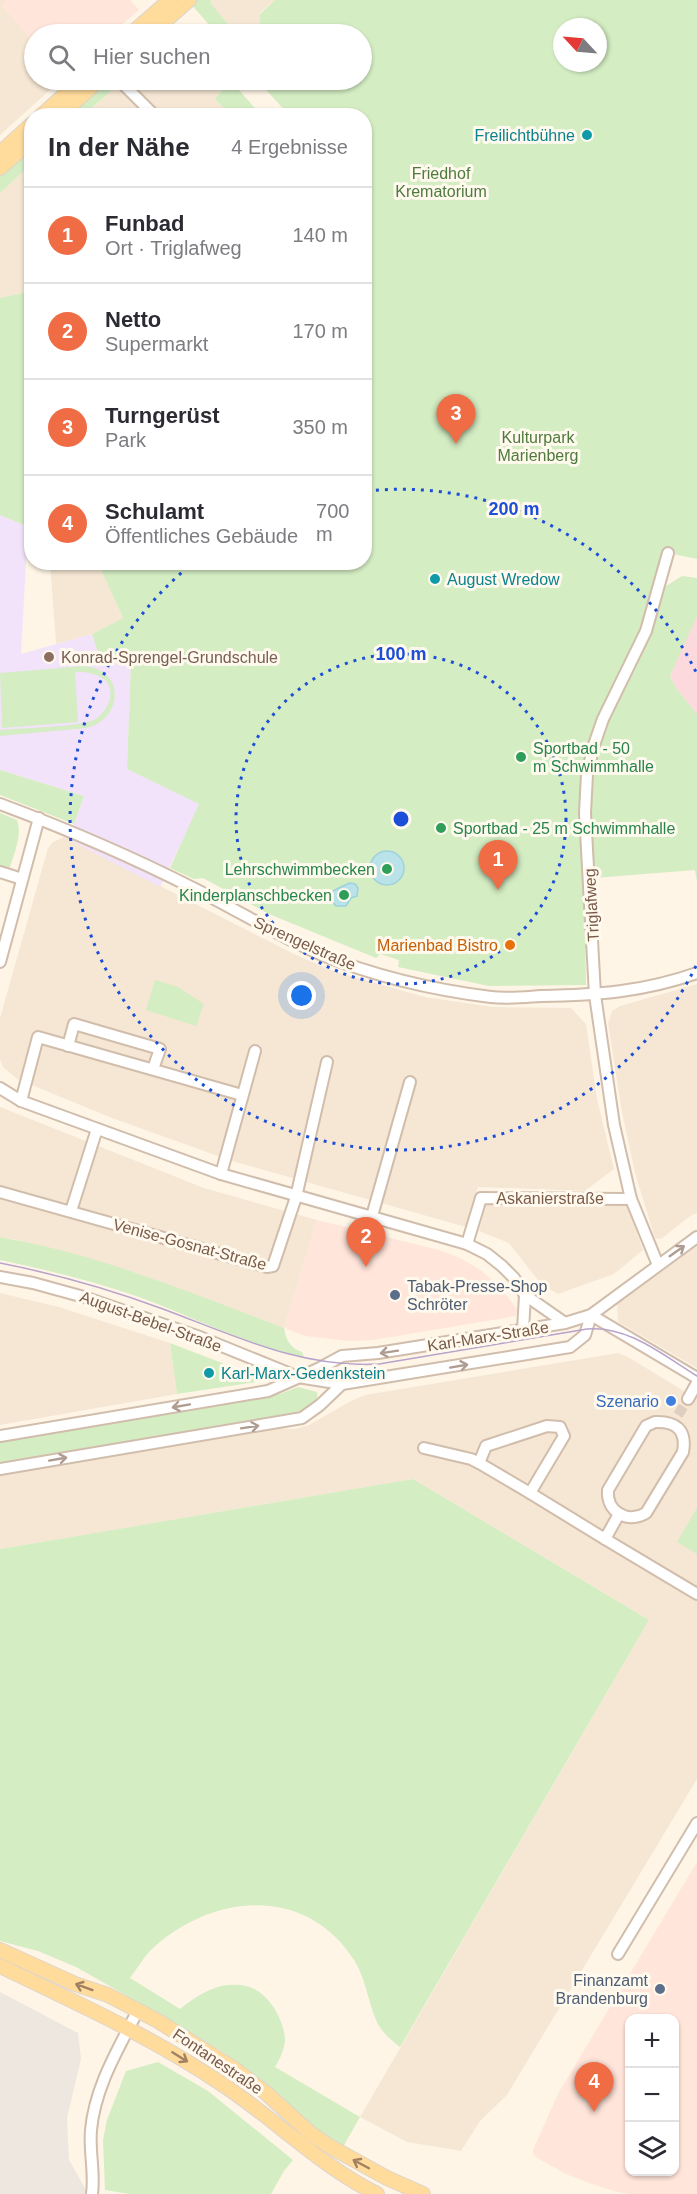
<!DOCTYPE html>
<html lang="de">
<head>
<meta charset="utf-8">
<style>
	body { margin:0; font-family:Arial,sans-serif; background:#f7f7f7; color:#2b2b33 }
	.controls { position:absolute; right:18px; bottom:18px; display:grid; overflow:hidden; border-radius:12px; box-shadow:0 2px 4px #0004 }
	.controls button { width:54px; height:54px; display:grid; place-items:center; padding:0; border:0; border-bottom:2px solid #e1e1e2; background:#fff; color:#2b2b33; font:30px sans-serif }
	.compass { position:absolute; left:553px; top:18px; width:54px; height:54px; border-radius:50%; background:#fff; box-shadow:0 2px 4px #0004; rotate:296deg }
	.you { position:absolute; left:302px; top:996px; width:21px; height:21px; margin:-15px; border:4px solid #fff; border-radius:50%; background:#1a73e8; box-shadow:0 0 0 9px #1a73e833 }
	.badge { display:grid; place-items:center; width:39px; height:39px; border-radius:50%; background:#ef6c44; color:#fff; font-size:20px; font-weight:700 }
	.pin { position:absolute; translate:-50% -50px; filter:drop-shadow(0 2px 3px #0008) }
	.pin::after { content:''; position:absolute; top:32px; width:21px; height:18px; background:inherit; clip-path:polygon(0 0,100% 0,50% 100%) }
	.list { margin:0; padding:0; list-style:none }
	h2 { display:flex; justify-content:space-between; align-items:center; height:78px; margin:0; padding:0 24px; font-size:26px }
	h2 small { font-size:20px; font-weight:400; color:#7c7c81 }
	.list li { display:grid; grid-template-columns:39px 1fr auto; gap:18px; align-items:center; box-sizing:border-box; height:96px; padding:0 24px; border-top:2px solid #e1e1e2 }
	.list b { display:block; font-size:22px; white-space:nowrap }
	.list p { margin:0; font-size:20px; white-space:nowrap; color:#7c7c81 }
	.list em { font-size:20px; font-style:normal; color:#7c7c81 }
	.icon { flex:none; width:33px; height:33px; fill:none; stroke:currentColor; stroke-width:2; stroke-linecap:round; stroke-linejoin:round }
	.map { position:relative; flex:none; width:697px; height:2194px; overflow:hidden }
	.search { position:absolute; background:#fff; box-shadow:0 2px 4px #0004; left:24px; top:24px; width:348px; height:66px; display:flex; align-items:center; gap:15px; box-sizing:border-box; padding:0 21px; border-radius:33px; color:#7c7c81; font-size:22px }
	.panel { position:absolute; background:#fff; box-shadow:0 2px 4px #0004; left:24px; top:108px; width:348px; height:462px; border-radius:24px }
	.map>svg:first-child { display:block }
	.residential { fill:#f6e7d4 }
	.commercial { fill:#ffe5da; fill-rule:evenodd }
	.industrial { fill:#eee7e0 }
	.education { fill:#f2e3fa }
	.medical { fill:#fcd9dd }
	.green { fill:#d4edc3; fill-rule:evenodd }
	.water { fill:#b9e2e9; stroke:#9fd2dc; stroke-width:1.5 }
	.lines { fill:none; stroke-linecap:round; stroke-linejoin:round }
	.minor-tunnel { stroke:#ddcec0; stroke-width:10; stroke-dasharray:10 5; stroke-linecap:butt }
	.minor-casing { stroke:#d1bdab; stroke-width:14 }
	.major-casing { stroke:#dcd4d0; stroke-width:16 }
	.minor { stroke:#fff; stroke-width:10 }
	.major { stroke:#ffdb9c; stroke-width:14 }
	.tram { stroke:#b8a3c9; stroke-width:1.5 }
	.oneway { stroke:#af9d92 }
	.oneway2 { stroke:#a28162 }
	.ring { fill:none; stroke:#1d4ed8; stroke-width:3; stroke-dasharray:3 6 }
	.culture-dot { fill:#0f9aa8; stroke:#fff9ee; stroke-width:2 }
	.education-dot { fill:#8d6e63; stroke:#fff9ee; stroke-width:2 }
	.leisure-dot { fill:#2e9e5b; stroke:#fff9ee; stroke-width:2 }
	.food-dot { fill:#e8710a; stroke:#fff9ee; stroke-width:2 }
	.service-dot { fill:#5c6f8a; stroke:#fff9ee; stroke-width:2 }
	.shop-dot { fill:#3f7fe0; stroke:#fff9ee; stroke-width:2 }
	.labels { text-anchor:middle; stroke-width:6; stroke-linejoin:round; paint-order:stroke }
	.culture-label { font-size:16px; fill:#0d838f; stroke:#fff9ee; text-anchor:start }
	.park-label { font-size:16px; fill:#4e7a3d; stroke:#fff9ee }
	.education-label { font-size:16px; fill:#785e54; stroke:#fff9ee; text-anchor:start }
	.leisure-label { font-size:16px; fill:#27864d; stroke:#fff9ee; text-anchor:start }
	.street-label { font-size:16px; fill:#7a5b49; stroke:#fff9ee }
	.food-label { font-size:16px; fill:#c56008; stroke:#fff9ee; text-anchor:end }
	.service-label { font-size:16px; fill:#4e5e75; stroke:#fff9ee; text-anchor:start }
	.shop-label { font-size:16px; fill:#366cbe; stroke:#fff9ee; text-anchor:end }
	.centre { fill:#1d4ed8; stroke:#fff9ee; stroke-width:3 }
	.ring-label { font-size:18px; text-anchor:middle; font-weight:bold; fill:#1d4ed8; stroke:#fff9ee; stroke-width:6; stroke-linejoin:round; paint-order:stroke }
</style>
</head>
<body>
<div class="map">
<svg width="697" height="2194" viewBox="0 0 697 2194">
	<rect width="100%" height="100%" fill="#fef5e7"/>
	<g class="residential">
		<polygon points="0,0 7,0 2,5 34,43 34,80 61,80 0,135"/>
		<polygon points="212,0 275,0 260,13 259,26 251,34 236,34 210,2"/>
		<polygon points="125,80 229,80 215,99 230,115 160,115"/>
		<polygon points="118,85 149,116 84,116"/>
		<polygon points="31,164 31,291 0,298 0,193"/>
		<polygon points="50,563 101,563 102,572 123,618 92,634 56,644"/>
		<polygon points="64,837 294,954 333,971 425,997 493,1007 571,1008 586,1024 597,1099 614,1169 585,1191 478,1187 466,1227 232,1161 112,1118 17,1079 3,1067 0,1059 0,1018 48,848 53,842"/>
		<polygon points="697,984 697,1213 690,1216 661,1239 655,1238 635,1173 621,1107 608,1023 612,1011 620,1006"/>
		<polygon points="0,1107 204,1188 317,1220 284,1328 136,1273 18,1240 0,1237"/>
		<polygon points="495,1202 626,1204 643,1250 614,1274 558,1294 541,1284 509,1243 479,1231 486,1205"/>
		<polygon points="697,1246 697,1368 618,1322 617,1304"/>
		<polygon points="0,1293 59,1307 170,1343 177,1394 0,1425"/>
		<polygon points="618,1353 628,1357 697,1399 697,1779 507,2095 480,2121 461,2151 407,2142 360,2117 649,1620 413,1479 0,1549 0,1475 245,1427 295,1429 309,1425 349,1402 365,1395"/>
	</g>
	<g class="commercial">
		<polygon points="7,0 130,0 139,10 111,34 34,34 34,43 1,5"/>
		<polygon points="317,1220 439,1250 460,1258 482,1271 504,1292 517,1309 516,1316 373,1340 349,1341 305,1336 284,1328"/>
		<path d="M697 1862V2194H631L617 2192 589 2183 566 2174 534 2156 533 2150 559 2092ZM630 2018H674V2172H630Z"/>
	</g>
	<polygon class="industrial" points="0,1992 78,2033 81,2059 67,2118 69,2160 86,2190 85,2194 0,2194"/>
	<polygon class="education" points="0,515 28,527 21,654 92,634 100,659 131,661 127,769 200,804 160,887 64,837 74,824 84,796 0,770"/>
	<polygon class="medical" points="697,613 697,714 676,688 670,676"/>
	<g class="green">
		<polygon points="196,0 212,0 210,2 236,34 217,34 191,4"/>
		<path d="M275 0H697V559L668 553 661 558 640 630 597 718 588 743 582 773 586 985 489 986 398 967 399 960 380 954 376 958 269 914 203 878 194 879 170 868 199 804 127 769 131 661 100 659 92 634 123 618 102 572 101 563 364 562V219L372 213 365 206 364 116 289 115 257 80H362V34H251L259 26 260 14ZM562 27H598V63H562Z"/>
		<polygon points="110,80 118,85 84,115 65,116 102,82"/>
		<polygon points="230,80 261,115 230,115 215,99"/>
		<polygon points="31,147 31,164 0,193 0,176"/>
		<polygon points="31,291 32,291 31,528 0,515 0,298"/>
		<polygon points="682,576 697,578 697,616 670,676 676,688 697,714 697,881 695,870 594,878 590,813 593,773 599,746 609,718 651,632 666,586"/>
		<path d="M83 666C127 669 123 720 86 728L0 736V730C20 728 79 727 94 720 101 716 106 709 109 702 117 678 93 671 75 672L78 722 2 728 0 673Z"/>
		<polygon points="0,770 84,796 74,824 0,795"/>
		<path d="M0 813 17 820C23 835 13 856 9 871L0 869Z"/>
		<polygon points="155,980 178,987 204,1004 196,1026 146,1010"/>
		<path d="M0 1237C98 1254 192 1293 284 1328 286 1340 290 1348 302 1352L304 1357C247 1345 193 1317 139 1297 93 1281 47 1270 0 1260Z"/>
		<polygon points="170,1343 256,1376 256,1382 177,1394"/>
		<path d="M298 1387 317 1392C320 1404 307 1408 298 1412L0 1464V1441L280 1394Z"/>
		<path d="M413 1479 649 1620 400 2047C391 2040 381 2032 376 2020 367 1999 366 1977 352 1957 302 1883 207 1895 149 1952 142 1960 136 1970 130 1978L180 2009C194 1998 211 1986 229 1985 238 1984 249 1985 256 1990 272 1999 285 2023 285 2041 284 2050 280 2059 275 2067L360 2117 343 2147 310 2124 226 2054 173 2022 76 1967 38 1951 0 1941V1549Z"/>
		<polygon points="697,1508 697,1554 677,1542"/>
		<polygon points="158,2062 208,2091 293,2160 284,2171 271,2194 129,2194 105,2190 103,2140 107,2120 126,2071"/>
	</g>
	<g class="water">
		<circle cx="387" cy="868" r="17"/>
		<path d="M350 883 355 884 358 888 357 896 351 898 346 906H336L331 900V893C336 888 344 886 350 883Z"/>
	</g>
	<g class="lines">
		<polyline class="minor-tunnel" points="678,1415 688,1399"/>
		<defs>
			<g id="minor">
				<polyline points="119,80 155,116"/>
				<path d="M0 804C67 829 132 857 195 889 237 910 277 935 320 954 374 976 434 990 491 997 507 999 525 997 541 996 597 995 643 992 697 973"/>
				<polyline points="0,872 22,879"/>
				<polyline points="0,962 39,818"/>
				<polyline points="68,1046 74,1024 160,1049 153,1069"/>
				<polyline points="0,1088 21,1101 221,1174 467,1244 487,1254 502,1266 514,1278 525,1295 565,1323"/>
				<polyline points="21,1101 38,1037 242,1095"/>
				<polyline points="221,1174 255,1051"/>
				<polyline points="0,1192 267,1267 273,1266 296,1197 327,1062"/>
				<polyline points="71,1211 97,1129"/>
				<polyline points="372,1216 410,1082"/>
				<polyline points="467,1244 481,1198 631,1199"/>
				<polyline points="658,1265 631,1199 614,1125 595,995 585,813 587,774 594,745 603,719 646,631 668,553"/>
				<polyline points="0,1277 33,1283 84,1297 197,1336 298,1377 342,1384 570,1347 585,1335 591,1315"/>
				<polyline points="591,1315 697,1378"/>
				<polyline points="523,1330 525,1295"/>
				<polyline points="688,1399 697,1383"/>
				<path d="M655 1422C676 1421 687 1430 683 1452L646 1513C628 1524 606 1512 608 1490L646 1426Z"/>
				<polyline points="0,1436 268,1391 320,1368 342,1356 378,1353 565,1323 591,1315 697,1237"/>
				<polyline points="424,1448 471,1459 479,1463 486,1446 547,1426 560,1427 564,1436 530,1493 605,1539"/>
				<polyline points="479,1463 530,1493"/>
				<polyline points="0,1469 302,1418 320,1405 342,1384"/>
				<polyline points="619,1514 605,1539 697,1594"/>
				<polyline points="618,1954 697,1823"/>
				<path d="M92 2194C95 2173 89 2151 91 2130 95 2086 119 2048 138 2010"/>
			</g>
			<g id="major">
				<polyline points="131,34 170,0"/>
				<polyline points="150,34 189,0"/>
				<polyline points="41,116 81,80"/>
				<polyline points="59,116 99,80"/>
				<polyline points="0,153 32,124"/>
				<polyline points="0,168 32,140"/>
				<polyline points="0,1950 75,1984 108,1995 158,2021 236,2070 266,2093 310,2133 329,2146 387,2178 423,2194"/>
				<path d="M0 1966C77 2003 154 2038 225 2086 277 2121 321 2166 377 2194"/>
			</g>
		</defs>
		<use href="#minor" class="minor-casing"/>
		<use href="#major" class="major-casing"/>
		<use href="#minor" class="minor"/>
		<use href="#major" class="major"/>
		<path class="tram" d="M0 1263C56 1274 109 1289 163 1309 233 1335 302 1369 379 1364L587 1329C628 1325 664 1356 697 1376"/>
	</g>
	<defs><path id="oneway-shaft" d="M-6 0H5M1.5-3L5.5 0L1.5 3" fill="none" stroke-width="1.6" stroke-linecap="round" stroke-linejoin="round" transform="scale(1.5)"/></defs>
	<g class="oneway">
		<use href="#oneway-shaft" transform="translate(677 1251) rotate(-35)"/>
		<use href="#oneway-shaft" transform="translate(389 1352) rotate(171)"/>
		<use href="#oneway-shaft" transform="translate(459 1366) rotate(-10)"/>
		<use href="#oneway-shaft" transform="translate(181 1406) rotate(170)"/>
		<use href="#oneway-shaft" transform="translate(250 1427) rotate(-9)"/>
		<use href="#oneway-shaft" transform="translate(58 1459) rotate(-10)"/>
	</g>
	<g class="oneway2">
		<use href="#oneway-shaft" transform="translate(84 1987) rotate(-160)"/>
		<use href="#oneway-shaft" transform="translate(180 2057) rotate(32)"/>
		<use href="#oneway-shaft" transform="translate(361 2164) rotate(-152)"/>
	</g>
	<g class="ring">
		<circle cx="401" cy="819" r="165"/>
		<path d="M696 966A330 330 0 1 1 193 563M367 491A330 330 0 0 1 696 672"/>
	</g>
	<g class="culture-dot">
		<circle cx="587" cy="135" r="6"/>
		<circle cx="435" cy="579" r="6"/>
		<circle cx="209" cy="1373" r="6"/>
	</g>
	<circle class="education-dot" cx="49" cy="657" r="6"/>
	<g class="leisure-dot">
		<circle cx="521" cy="757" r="6"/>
		<circle cx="441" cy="828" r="6"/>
		<circle cx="387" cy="869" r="6"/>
		<circle cx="344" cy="895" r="6"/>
	</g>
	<circle class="food-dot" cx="510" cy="945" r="6"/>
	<g class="service-dot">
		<circle cx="395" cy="1295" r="6"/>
		<circle cx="660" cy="1989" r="6"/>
	</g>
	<circle class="shop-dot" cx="671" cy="1401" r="6"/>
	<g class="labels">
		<g class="culture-label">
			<text x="575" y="141" text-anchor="end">Freilichtbühne</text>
			<text x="447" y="585">August Wredow</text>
			<text x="221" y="1379">Karl-Marx-Gedenkstein</text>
		</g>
		<g class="park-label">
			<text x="441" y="179">Friedhof<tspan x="441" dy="18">Krematorium</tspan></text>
			<text x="538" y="443">Kulturpark<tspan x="538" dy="18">Marienberg</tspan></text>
		</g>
		<g class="education-label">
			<text x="61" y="663">Konrad-Sprengel-Grundschule</text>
		</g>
		<g class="leisure-label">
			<text x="533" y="754">Sportbad - 50<tspan x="533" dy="18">m Schwimmhalle</tspan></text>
			<text x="453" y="834">Sportbad - 25 m Schwimmhalle</text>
			<text x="375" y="875" text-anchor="end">Lehrschwimmbecken</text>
			<text x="332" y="901" text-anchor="end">Kinderplanschbecken</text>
		</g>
		<g class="street-label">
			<text transform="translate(591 905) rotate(-93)" y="6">Triglafweg</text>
			<text transform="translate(305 943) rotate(24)" y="6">Sprengelstraße</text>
			<text x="550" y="1204">Askanierstraße</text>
			<text transform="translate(190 1244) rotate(15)" y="6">Venise-Gosnat-Straße</text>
			<text transform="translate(151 1321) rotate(20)" y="6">August-Bebel-Straße</text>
			<text transform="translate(488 1336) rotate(-9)" y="6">Karl-Marx-Straße</text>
			<text transform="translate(218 2061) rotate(34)" y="6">Fontanestraße</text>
		</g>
		<g class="food-label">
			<text x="498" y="951">Marienbad Bistro</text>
		</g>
		<g class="service-label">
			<text x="407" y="1292">Tabak-Presse-Shop<tspan x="407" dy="18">Schröter</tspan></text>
			<text x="648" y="1986" text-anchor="end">Finanzamt<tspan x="648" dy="18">Brandenburg</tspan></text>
		</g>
		<g class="shop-label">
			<text x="659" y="1407">Szenario</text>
		</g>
	</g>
	<circle cx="401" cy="819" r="9" class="centre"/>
	<g class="ring-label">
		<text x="514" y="515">200 m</text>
		<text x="401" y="660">100 m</text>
	</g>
</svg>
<div class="controls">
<button>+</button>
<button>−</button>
<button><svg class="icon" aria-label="layers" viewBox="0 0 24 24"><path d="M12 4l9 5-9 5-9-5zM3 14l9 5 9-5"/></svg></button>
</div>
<svg class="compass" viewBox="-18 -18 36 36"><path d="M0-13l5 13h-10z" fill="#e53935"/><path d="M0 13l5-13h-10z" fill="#7c7c81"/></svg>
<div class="you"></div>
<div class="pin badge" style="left:498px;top:890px">1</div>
<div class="pin badge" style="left:366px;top:1267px">2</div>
<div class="pin badge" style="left:456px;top:444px">3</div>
<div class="pin badge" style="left:594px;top:2112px">4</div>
<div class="search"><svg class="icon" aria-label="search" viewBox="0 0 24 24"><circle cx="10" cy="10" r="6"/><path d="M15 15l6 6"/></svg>Hier suchen</div>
<section class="panel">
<h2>In der Nähe<small>4 Ergebnisse</small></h2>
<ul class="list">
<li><span class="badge">1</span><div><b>Funbad</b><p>Ort · Triglafweg</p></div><em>140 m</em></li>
<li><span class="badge">2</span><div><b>Netto</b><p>Supermarkt</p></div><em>170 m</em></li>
<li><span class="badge">3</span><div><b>Turngerüst</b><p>Park</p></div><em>350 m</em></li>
<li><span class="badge">4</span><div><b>Schulamt</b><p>Öffentliches Gebäude</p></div><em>700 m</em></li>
</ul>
</section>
</div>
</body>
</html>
